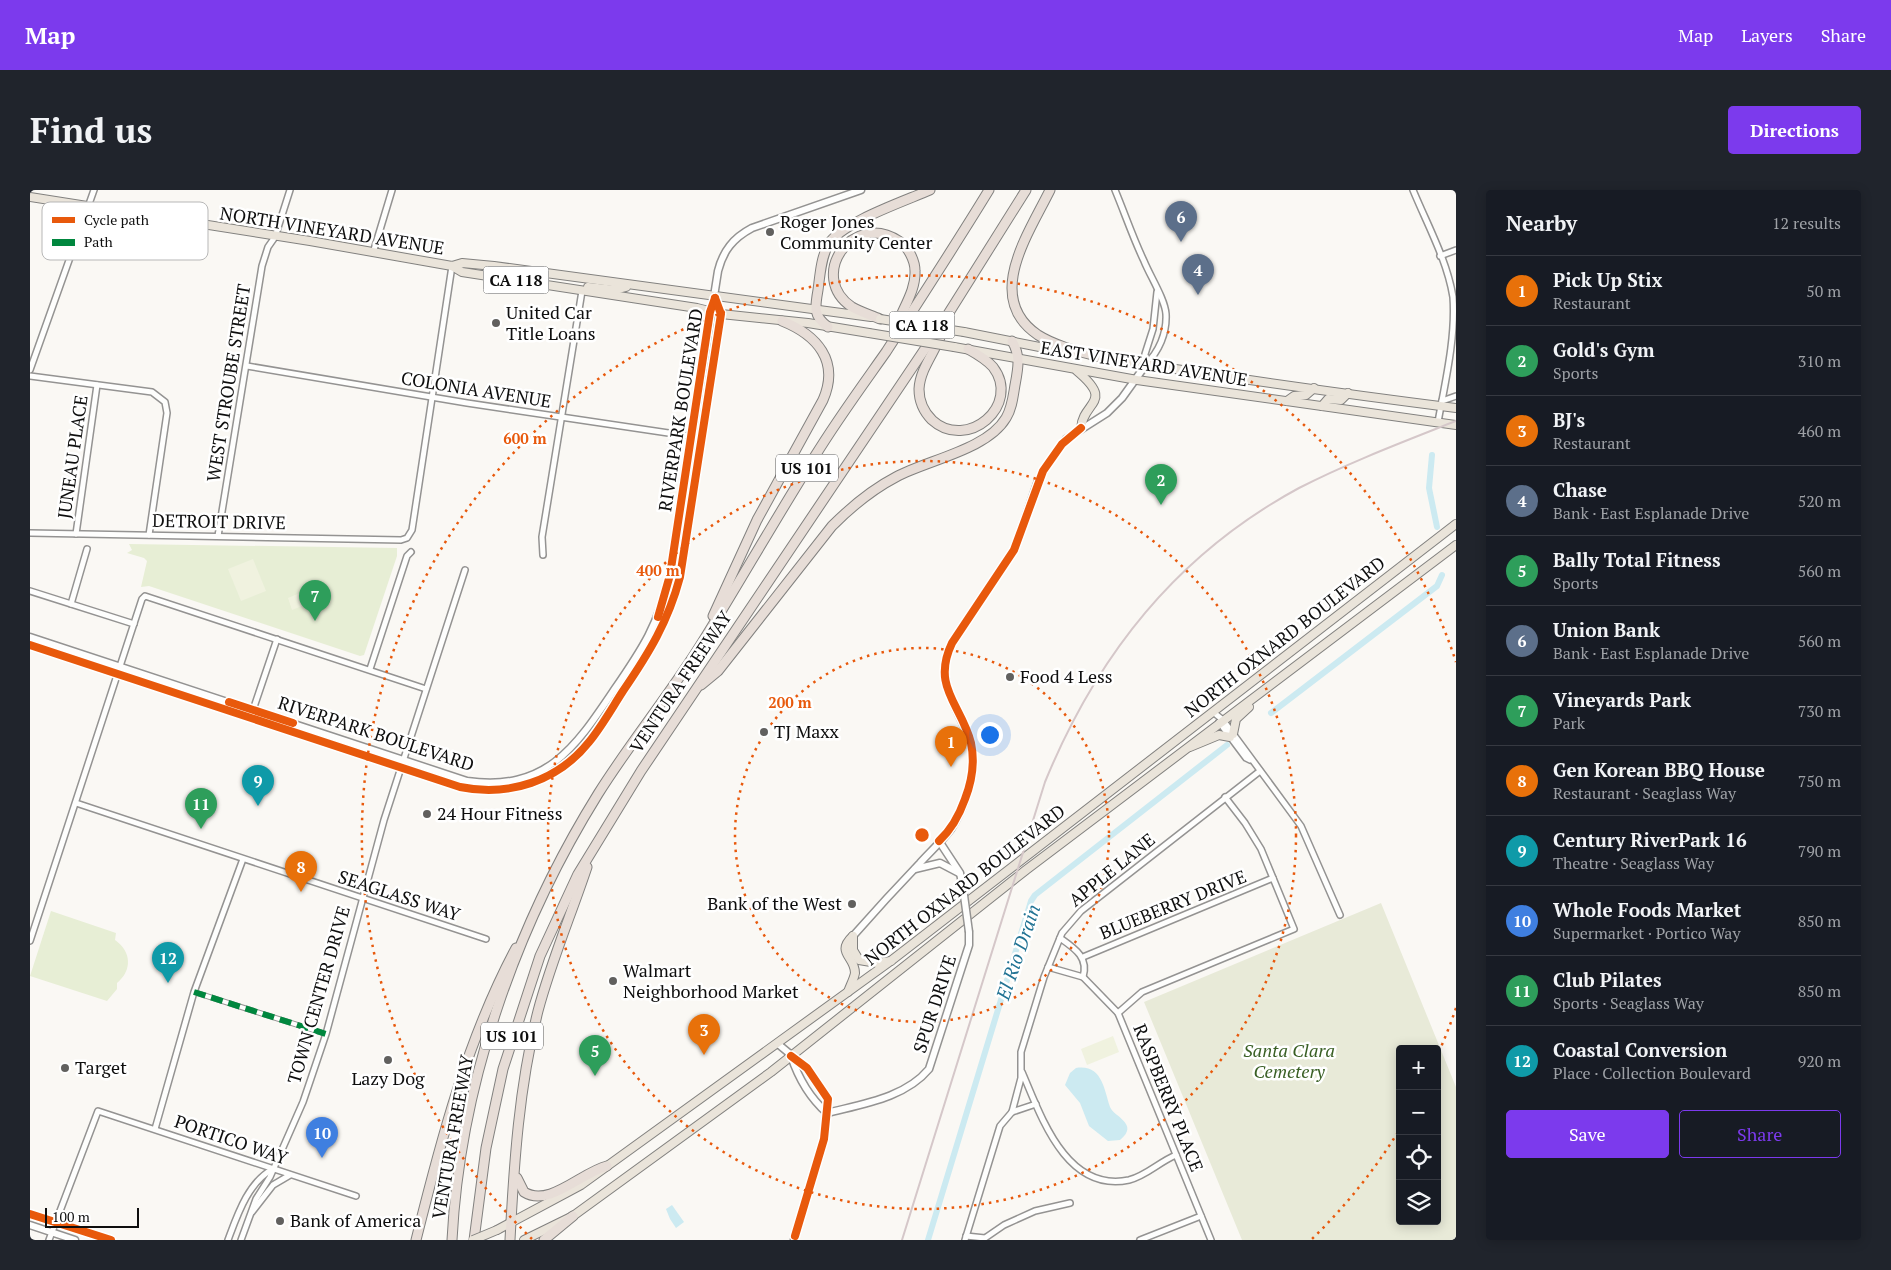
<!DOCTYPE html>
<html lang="en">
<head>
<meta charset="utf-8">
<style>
	body { margin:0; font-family:"PT Serif",serif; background:#20242c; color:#f1f3f6 }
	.controls { position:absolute; right:15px; bottom:15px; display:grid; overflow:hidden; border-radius:5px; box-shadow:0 2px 12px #0003 }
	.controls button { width:45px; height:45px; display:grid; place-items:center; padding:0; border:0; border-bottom:1px solid #363941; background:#171b24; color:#f1f3f6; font:25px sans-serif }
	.scale { position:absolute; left:15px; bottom:12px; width:94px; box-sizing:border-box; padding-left:5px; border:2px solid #0e0e0e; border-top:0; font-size:14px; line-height:18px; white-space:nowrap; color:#0e0e0e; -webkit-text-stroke:4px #fff; paint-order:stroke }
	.you { position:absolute; left:959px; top:544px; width:18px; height:18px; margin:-12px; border:4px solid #fff; border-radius:50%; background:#1a73e8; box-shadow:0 0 0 8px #1a73e833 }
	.badge { display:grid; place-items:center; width:32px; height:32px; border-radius:50%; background:#7c3aed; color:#fff; font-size:16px; font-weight:700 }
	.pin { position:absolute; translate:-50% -41px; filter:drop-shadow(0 1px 2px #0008) }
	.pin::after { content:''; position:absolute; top:26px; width:18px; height:15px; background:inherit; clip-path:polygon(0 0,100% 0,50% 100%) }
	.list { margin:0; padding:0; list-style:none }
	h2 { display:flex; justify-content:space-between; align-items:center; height:65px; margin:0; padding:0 20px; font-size:21px }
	h2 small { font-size:16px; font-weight:400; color:#9ea1a6 }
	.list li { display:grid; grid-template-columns:32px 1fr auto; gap:15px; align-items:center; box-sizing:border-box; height:70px; padding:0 20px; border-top:1px solid #363941 }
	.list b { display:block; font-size:19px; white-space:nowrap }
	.list p { margin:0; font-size:16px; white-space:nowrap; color:#9ea1a6 }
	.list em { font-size:16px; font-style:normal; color:#9ea1a6 }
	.actions { display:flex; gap:10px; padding:15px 20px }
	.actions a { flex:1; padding:11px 0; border:1px solid #7c3aed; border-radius:5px; text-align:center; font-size:18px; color:#7c3aed }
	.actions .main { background:#7c3aed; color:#fff }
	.icon { flex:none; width:28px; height:28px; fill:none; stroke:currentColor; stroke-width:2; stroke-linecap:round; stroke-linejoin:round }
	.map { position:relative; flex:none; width:1426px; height:1050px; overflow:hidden; border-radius:5px }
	header { display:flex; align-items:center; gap:30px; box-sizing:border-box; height:70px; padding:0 25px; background:#7c3aed; color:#fff }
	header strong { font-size:24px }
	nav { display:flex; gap:28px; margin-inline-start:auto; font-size:18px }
	.intro { display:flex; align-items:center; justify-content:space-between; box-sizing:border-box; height:120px; padding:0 30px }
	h1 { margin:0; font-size:35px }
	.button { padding:12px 22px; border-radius:5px; background:#7c3aed; color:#fff; font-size:18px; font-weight:700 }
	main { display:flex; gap:30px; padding:0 30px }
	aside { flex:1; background:#171b24; border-radius:5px; box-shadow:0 2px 12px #0003 }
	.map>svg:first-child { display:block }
	.green { fill:#e7eed5 }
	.cemetery { fill:#e8ead8; fill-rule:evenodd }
	.pitch { fill:#f0f2df }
	.water { fill:#cceaf1 }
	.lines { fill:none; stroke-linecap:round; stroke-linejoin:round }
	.canal { stroke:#cceaf1; stroke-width:6 }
	.pedestrian-casing { stroke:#949392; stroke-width:6 }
	.minor-casing { stroke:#949392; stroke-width:8 }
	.tertiary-casing { stroke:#949392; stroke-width:9 }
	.primary-casing { stroke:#82817f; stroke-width:10 }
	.motorway-casing { stroke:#82817f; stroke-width:11 }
	.pedestrian { stroke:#fefefd; stroke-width:4 }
	.minor { stroke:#fefefd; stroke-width:5 }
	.tertiary { stroke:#fefefd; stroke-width:6 }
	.primary { stroke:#eae4da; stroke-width:8 }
	.motorway { stroke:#e7ddd7; stroke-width:9 }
	.rail { stroke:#d5c7c9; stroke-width:2 }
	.tertiary-bridge-casing { stroke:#949392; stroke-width:9; stroke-linecap:butt }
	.primary-bridge-casing { stroke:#82817f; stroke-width:10; stroke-linecap:butt }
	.tertiary-bridge { stroke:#fefefd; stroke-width:6 }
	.primary-bridge { stroke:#eae4da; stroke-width:8 }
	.quiet { stroke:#00873e; stroke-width:6; stroke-dasharray:12 6; stroke-linecap:butt }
	.cycleway-casing { stroke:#fff; stroke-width:11 }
	.cycleway { stroke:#e8590c; stroke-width:8 }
	.ring { fill:none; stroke:#e8590c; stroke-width:2.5; stroke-dasharray:2.5 5 }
	.poi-dot { fill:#61605e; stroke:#fff; stroke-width:2 }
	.labels { text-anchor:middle; stroke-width:5; stroke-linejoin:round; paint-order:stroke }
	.shield { fill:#fff; stroke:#565656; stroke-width:1 }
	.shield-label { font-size:16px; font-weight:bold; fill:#0e0e0e }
	.poi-label { font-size:18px; fill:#0e0e0e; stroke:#fff; text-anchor:start }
	.street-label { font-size:18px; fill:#0e0e0e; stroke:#fff }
	.park-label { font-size:18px; font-style:italic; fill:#395f24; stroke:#fff }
	.water-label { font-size:19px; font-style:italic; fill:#227394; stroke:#fff }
	.key { fill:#fff; stroke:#b7b7b7; stroke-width:1 }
	.key-label { font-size:14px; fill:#0e0e0e }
	.centre { fill:#e8590c; stroke:#fff; stroke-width:2.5 }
	.ring-label { font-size:15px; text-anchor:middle; font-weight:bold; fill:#e8590c; stroke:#fff; stroke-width:5; stroke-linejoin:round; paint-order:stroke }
</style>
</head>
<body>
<header>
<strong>Map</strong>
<nav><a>Map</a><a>Layers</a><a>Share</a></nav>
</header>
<div class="intro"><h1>Find us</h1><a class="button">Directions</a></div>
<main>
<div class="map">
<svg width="1426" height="1050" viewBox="0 0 1426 1050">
	<rect width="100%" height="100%" fill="#faf8f4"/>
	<g class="green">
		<polygon points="99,354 367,358 367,366 334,465 330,466 119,396 111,397 117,371 114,368 97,363 102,360"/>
		<path d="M21 721 86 743 85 750C101 761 103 780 87 793V799L77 811 0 786Z"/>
	</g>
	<path class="cemetery" d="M1351 713 1426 897V1050H1212L1114 812ZM1370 859H1407V1031H1370Z"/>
	<g class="pitch">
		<polygon points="223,369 236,401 211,411 198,379"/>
		<polygon points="277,400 282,412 262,420 258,408"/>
		<polygon points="1083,846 1089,862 1057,875 1051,859"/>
	</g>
	<g class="water">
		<path d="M1046 878C1072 874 1074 899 1080 917 1084 927 1110 934 1090 950L1078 951 1059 936 1050 913 1035 895 1040 883Z"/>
		<polygon points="642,1015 654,1032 646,1038 640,1029 636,1019"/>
	</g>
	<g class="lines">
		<g class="canal">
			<polyline points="1402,265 1399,298 1407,337"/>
			<polyline points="1241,523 1407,396 1412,385"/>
			<polyline points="898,1050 1001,711 1005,705 1197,555"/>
		</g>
		<defs>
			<polyline id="pedestrian" points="164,802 296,844"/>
			<g id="minor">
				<path d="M1085 0C1095 24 1103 48 1114 71 1120 86 1135 109 1136 124 1137 143 1129 162 1115 175"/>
				<path d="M1383 0C1397 34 1417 70 1423 107 1426 147 1415 193 1408 232"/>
				<polyline points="343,63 362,0"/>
				<polyline points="1410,66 1426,60"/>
				<polyline points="217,176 437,213 672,248"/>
				<polyline points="1115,176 1115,164 1123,139 1127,102"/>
				<polyline points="0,180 64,0"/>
				<polyline points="0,186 122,202 135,212 137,223 119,345"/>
				<polyline points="1412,211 1426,206"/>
				<polyline points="0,343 371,350 377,348 382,340 422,76"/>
				<polyline points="46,344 67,195"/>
				<polyline points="188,346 232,76 238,57 245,47 260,0"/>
				<polyline points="513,365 512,347 552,101"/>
				<polyline points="0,401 104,434"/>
				<polyline points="41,414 57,359"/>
				<polyline points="340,479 377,366 381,362"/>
				<polyline points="223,520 247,449"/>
				<polyline points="1183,522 1193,530 1271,636 1310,725"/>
				<polyline points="1189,532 1216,568 1220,570"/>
				<polyline points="46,613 456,749"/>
				<path d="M1030 748C1044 758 1059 767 1053 787"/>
				<polyline points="0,751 112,409 115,406 396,499"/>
				<polyline points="1053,767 1243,688"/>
				<polyline points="1018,777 1053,787 1088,823 1181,1050"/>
				<polyline points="1088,823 1112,802 1264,739 1231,659 1215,633 1195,607"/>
				<path d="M992 882C1011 926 1036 1003 1099 990 1116 986 1129 972 1146 965"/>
				<polyline points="982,922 991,888 991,862 1014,787 1032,743 1051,721 1230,581"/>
				<polyline points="125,939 164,802 213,669"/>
				<polyline points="222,1022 243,995 260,985"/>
				<polyline points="936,1046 955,1048 974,1035 1005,1021 1040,1013"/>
				<polyline points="19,1050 68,921 326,1006"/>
				<path d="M198 1050C207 1026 218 992 243 979"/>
				<polyline points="211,1050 226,1009 240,987 273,912 296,844 354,630 435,380"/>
				<polyline points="935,1050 970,936 982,922 1006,914"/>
				<polyline points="1110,1050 1171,1026"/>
			</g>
			<g id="tertiary">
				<path d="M0 447 437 591C516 602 545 558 584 500 613 458 628 435 640 385L688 81C693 61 703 48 722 38L831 0"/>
				<path d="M0 455 430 597C479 607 528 591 559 552 572 536 582 518 593 501 619 463 638 432 650 387L691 124 685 108"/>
				<polyline points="909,651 930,683 933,698"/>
				<polyline points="885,679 910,673 929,683"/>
				<path d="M823 746C845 721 867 697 890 673 900 662 912 651 921 639 932 622 942 596 943 575 944 528 898 502 922 453L984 360 1008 291 1019 272 1036 249 1077 223 1092 208 1115 176"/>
				<polyline points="748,854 777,878 798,909 794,949 764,1050"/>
				<path d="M761 866C768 887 780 908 797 923"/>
				<path d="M797 923C832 914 875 908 899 879L939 755V742"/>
				<polyline points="0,1024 81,1050"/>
				<polyline points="0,1035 45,1050"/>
			</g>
			<g id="primary">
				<polyline points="0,7 280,51 422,76 432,73 464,76 841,127"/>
				<polyline points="422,76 432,82 667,118 691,124 778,133 839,143"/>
				<polyline points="558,97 585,100 596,97"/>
				<polyline points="934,142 1045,164"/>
				<polyline points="924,157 1107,190 1426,235"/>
				<path d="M1069 167C1187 186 1307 203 1426 218"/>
				<path d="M1047 181C1085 213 1053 211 1051 238"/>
				<polyline points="1257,211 1264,206 1276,205 1284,198"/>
				<polyline points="1292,216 1298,209 1311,210 1318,203"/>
				<polyline points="1203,544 1206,529 1219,517"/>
				<polyline points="1160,557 1189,545 1200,547"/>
				<polyline points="823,746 823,760 829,770 847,773 861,771"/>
				<path d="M818 802C820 796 824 789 825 783 825 766 805 763 823 746"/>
				<polyline points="467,1040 551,995 862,770 1426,334"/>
				<polyline points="494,1050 543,1026 741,882 996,680 1426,355"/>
			</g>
			<g id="motorway">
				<path d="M1020 0C999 43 953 108 1008 145 1027 157 1052 162 1074 168"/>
				<path d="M850 129C841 125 830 122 822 117 777 87 822 20 869 51 878 57 885 70 885 81 886 101 872 119 866 138"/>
				<path d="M914 135C910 157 890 176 889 199 889 211 894 222 902 230 937 262 992 215 963 177 956 169 947 164 938 159"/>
				<path d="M798 137C783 126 785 117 788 100 790 85 791 68 798 55 810 33 875 11 900 0"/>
				<path d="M683 426 727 330 793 210C810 171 787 145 752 131"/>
				<path d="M671 495 688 481 802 336C821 317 841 300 866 287 897 270 957 260 976 228 982 218 983 207 985 195 988 179 991 166 982 151"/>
				<path d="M487 988 494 1002C519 1018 552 982 577 976"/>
				<path d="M386 1050C411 950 437 850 486 758"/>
				<path d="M422 1050C430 894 486 736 568 604 600 553 638 507 670 456 709 393 746 328 785 266 807 230 832 196 856 162 891 108 926 54 959 0"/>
				<polyline points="444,1050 456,958 473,879 510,766 548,684 611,581 915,129 996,0"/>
				<path d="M480 1050C484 973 489 896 508 821 521 772 541 725 557 677"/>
				<polyline points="514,1050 543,1026"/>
			</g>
		</defs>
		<use href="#pedestrian" class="pedestrian-casing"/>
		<use href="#minor" class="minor-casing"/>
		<use href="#tertiary" class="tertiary-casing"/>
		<use href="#primary" class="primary-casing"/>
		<use href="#motorway" class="motorway-casing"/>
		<use href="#pedestrian" class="pedestrian"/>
		<use href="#minor" class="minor"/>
		<use href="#tertiary" class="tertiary"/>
		<use href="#primary" class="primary"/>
		<use href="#motorway" class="motorway"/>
		<path class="rail" d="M872 1050 1015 592C1067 465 1147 364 1269 298 1320 272 1373 252 1426 231"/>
		<defs>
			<polyline id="tertiary-bridge" points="933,698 939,742"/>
			<g id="primary-bridge">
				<polyline points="850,129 934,142"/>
				<polyline points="839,143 924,157"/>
				<polyline points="443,1050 467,1040"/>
			</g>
		</defs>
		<use href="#tertiary-bridge" class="tertiary-bridge-casing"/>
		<use href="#primary-bridge" class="primary-bridge-casing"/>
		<use href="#tertiary-bridge" class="tertiary-bridge"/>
		<use href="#primary-bridge" class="primary-bridge"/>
		<polyline class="quiet" points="164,802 296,844"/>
		<defs>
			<g id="cycleway">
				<polyline points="628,427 640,385 680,122 685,108"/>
				<path d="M0 455 430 597C479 607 528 591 559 552 572 536 582 518 593 501 619 463 638 432 650 387L691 124 685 108"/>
				<polyline points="199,512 263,533"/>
				<path d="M909 651C922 639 929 626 935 609 942 591 945 572 941 553 931 514 901 497 922 453L984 360 1013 281 1032 254 1051 238"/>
				<polyline points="761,866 777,878 798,909 794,949 765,1046"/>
				<polyline points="0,1024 81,1050"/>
			</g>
		</defs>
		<use href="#cycleway" class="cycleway-casing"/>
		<use href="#cycleway" class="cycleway"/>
	</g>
	<g class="ring">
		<circle cx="892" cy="645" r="187"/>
		<circle cx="892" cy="645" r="374"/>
		<path d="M1426 818A561 561 0 0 1 1408 864M1368 942A561 561 0 0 1 1282 1049M502 1049A561 561 0 1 1 1426 472"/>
	</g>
	<g class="poi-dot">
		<circle cx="740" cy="42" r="5"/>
		<circle cx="466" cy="133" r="5"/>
		<circle cx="980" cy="487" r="5"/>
		<circle cx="734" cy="542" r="5"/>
		<circle cx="397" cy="624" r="5"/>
		<circle cx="822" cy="714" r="5"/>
		<circle cx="583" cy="791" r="5"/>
		<circle cx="358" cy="870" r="5"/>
		<circle cx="35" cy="878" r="5"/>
		<circle cx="250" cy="1031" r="5"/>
	</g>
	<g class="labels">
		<g class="shield">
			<rect x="453.5" y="76.5" width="65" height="27" rx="4"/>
			<rect x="859.5" y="121.5" width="65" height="27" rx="4"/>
			<rect x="746" y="264.5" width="62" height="27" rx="4"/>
			<rect x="451" y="832.5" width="62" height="27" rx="4"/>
		</g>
		<g class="shield-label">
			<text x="486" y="96">CA 118</text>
			<text x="892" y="141">CA 118</text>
			<text x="777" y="284">US 101</text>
			<text x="482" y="852">US 101</text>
		</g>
		<g class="poi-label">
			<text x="750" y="38">Roger Jones<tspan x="750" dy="21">Community Center</tspan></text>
			<text x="476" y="129">United Car<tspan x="476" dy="21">Title Loans</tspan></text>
			<text x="990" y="493">Food 4 Less</text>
			<text x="744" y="548">TJ Maxx</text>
			<text x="407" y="630">24 Hour Fitness</text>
			<text x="812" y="720" text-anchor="end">Bank of the West</text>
			<text x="593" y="787">Walmart<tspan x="593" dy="21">Neighborhood Market</tspan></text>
			<text x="45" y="884">Target</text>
			<text x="358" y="895" text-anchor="middle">Lazy Dog</text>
			<text x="260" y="1037">Bank of America</text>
		</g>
		<g class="street-label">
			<text transform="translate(302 41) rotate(9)" y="6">NORTH VINEYARD AVENUE</text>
			<text transform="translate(1114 174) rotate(9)" y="6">EAST VINEYARD AVENUE</text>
			<text transform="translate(199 193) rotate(-81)" y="6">WEST STROUBE STREET</text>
			<text transform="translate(446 200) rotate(9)" y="6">COLONIA AVENUE</text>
			<text transform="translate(651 220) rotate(-81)" y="6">RIVERPARK BOULEVARD</text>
			<text transform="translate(43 267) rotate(-82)" y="6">JUNEAU PLACE</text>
			<text transform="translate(189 332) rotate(1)" y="6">DETROIT DRIVE</text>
			<text transform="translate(1255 447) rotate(-38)" y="6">NORTH OXNARD BOULEVARD</text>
			<text transform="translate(651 492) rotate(-56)" y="6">VENTURA FREEWAY</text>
			<text transform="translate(346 544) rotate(18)" y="6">RIVERPARK BOULEVARD</text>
			<text transform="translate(1082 680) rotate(-39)" y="6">APPLE LANE</text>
			<text transform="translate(935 695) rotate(-38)" y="6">NORTH OXNARD BOULEVARD</text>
			<text transform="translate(369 706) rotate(18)" y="6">SEAGLASS WAY</text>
			<text transform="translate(1143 715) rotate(-22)" y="6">BLUEBERRY DRIVE</text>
			<text transform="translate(289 805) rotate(-74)" y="6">TOWN CENTER DRIVE</text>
			<text transform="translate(905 814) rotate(-72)" y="6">SPUR DRIVE</text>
			<text transform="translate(1138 908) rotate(68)" y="6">RASPBERRY PLACE</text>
			<text transform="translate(423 947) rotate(-80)" y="6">VENTURA FREEWAY</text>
			<text transform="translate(201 950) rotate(19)" y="6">PORTICO WAY</text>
		</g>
		<g class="park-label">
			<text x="1259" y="867">Santa Clara<tspan x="1259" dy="21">Cemetery</tspan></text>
		</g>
		<g class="water-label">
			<text transform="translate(988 762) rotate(-71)" y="7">El Rio Drain</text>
		</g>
	</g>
	<rect x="12" y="12" width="166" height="58" rx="8" class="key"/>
	<rect x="22" y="27" width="23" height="6" fill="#e8590c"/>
	<rect x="22" y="49" width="23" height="7" fill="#00873e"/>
	<g class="key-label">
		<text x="54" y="35">Cycle path</text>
		<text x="54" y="57">Path</text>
	</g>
	<circle cx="892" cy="645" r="8" class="centre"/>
	<g class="ring-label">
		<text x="495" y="254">600 m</text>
		<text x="628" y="386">400 m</text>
		<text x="760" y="518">200 m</text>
	</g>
</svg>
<div class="controls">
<button>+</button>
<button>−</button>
<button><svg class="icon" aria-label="locate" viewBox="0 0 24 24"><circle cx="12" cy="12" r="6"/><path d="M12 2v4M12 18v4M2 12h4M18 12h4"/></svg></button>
<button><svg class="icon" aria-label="layers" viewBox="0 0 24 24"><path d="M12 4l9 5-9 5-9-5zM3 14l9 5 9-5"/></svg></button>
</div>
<div class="scale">100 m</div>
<div class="you"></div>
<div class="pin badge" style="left:921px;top:577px;background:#e8710a">1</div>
<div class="pin badge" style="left:1131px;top:315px;background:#2e9e5b">2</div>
<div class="pin badge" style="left:674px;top:865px;background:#e8710a">3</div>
<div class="pin badge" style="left:1168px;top:105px;background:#5c6f8a">4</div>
<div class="pin badge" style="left:565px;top:886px;background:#2e9e5b">5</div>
<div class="pin badge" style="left:1151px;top:52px;background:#5c6f8a">6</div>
<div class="pin badge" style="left:285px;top:431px;background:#2e9e5b">7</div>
<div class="pin badge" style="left:271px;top:702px;background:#e8710a">8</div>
<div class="pin badge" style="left:228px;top:616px;background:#0f9aa8">9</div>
<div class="pin badge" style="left:292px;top:968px;background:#3f7fe0">10</div>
<div class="pin badge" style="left:171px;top:639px;background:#2e9e5b">11</div>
<div class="pin badge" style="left:138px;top:793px;background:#0f9aa8">12</div>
</div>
<aside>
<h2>Nearby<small>12 results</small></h2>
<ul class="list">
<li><span class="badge" style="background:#e8710a">1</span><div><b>Pick Up Stix</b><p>Restaurant</p></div><em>50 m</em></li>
<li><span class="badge" style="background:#2e9e5b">2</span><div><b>Gold's Gym</b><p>Sports</p></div><em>310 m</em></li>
<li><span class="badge" style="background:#e8710a">3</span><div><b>BJ's</b><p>Restaurant</p></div><em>460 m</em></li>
<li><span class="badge" style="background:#5c6f8a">4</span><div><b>Chase</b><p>Bank · East Esplanade Drive</p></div><em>520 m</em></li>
<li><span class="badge" style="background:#2e9e5b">5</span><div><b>Bally Total Fitness</b><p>Sports</p></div><em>560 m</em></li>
<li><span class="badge" style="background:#5c6f8a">6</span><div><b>Union Bank</b><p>Bank · East Esplanade Drive</p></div><em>560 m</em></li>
<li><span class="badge" style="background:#2e9e5b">7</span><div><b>Vineyards Park</b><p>Park</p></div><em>730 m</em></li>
<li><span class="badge" style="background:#e8710a">8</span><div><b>Gen Korean BBQ House</b><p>Restaurant · Seaglass Way</p></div><em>750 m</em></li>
<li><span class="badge" style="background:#0f9aa8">9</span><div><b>Century RiverPark 16</b><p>Theatre · Seaglass Way</p></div><em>790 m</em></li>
<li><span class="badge" style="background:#3f7fe0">10</span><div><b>Whole Foods Market</b><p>Supermarket · Portico Way</p></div><em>850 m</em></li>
<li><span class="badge" style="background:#2e9e5b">11</span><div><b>Club Pilates</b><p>Sports · Seaglass Way</p></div><em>850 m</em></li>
<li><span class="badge" style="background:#0f9aa8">12</span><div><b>Coastal Conversion</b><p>Place · Collection Boulevard</p></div><em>920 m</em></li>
</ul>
<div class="actions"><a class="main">Save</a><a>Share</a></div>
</aside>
</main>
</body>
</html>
